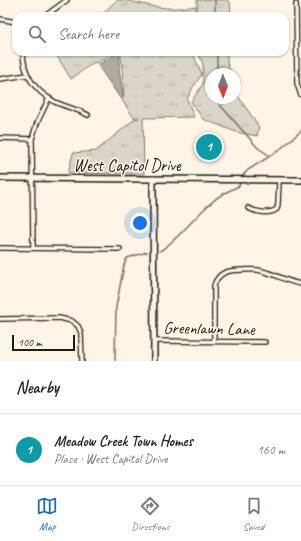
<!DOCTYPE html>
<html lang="en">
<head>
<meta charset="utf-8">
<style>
	body { margin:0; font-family:Caveat,sans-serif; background:#f6f6f7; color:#1f2937 }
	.compass { position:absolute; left:205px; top:68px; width:36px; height:36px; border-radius:50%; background:#fff; box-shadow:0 1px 3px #0004; rotate:179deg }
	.scale { position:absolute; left:12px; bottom:10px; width:63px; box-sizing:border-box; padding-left:4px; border:2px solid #1c1c1c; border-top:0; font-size:11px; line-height:14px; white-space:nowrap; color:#1c1c1c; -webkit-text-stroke:3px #fcf5e5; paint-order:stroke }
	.you { position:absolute; left:140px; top:223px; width:14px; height:14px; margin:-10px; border:3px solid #fff; border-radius:50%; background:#1a73e8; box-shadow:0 0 0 6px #1a73e833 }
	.badge { display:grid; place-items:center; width:26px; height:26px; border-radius:50%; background:#1f6fb2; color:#fff; font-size:13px; font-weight:700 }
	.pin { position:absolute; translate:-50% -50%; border:2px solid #fff; box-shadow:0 1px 4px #0006 }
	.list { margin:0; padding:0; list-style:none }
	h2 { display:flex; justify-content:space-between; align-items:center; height:52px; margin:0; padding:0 16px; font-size:17px }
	h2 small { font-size:13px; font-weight:400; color:#747a83 }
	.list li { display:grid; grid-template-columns:26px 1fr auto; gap:12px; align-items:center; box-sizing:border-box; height:72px; padding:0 16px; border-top:1px solid #e0e1e3 }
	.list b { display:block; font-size:15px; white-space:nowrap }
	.list p { margin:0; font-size:13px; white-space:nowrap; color:#747a83 }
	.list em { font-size:13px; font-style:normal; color:#747a83 }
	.icon { flex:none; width:22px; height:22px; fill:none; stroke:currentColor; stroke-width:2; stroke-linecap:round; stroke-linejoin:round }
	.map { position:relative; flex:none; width:301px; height:361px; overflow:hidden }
	.search { position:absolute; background:#fff; box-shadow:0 1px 3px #0004; left:12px; right:12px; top:12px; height:44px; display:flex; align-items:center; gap:10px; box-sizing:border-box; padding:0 14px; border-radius:12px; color:#747a83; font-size:15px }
	.sheet { height:124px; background:#fff }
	nav { display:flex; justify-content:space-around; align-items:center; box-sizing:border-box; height:56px; border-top:1px solid #e0e1e3; background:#fff; font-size:11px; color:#747a83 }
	nav a { display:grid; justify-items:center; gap:2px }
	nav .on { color:#1f6fb2 }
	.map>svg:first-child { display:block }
	.grass { fill:url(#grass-tufts); stroke:#7c7872 }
	.water { fill:#b0aba1; stroke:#75726c }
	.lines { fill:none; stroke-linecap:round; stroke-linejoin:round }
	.stream { stroke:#75726c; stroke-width:1.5 }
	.street-casing { stroke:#1c1c1c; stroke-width:6 }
	.secondary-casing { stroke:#1c1c1c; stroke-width:8 }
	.street { stroke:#fcf5e5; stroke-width:3.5 }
	.secondary { stroke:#fcf5e5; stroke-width:5 }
	.labels { text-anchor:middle; stroke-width:3; stroke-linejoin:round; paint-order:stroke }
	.street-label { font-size:17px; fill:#1c1c1c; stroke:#fcf5e5 }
</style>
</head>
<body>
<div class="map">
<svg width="301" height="361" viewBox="0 0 301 361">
	<defs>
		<pattern id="grass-tufts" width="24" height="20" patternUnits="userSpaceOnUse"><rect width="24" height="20" fill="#dbd5c8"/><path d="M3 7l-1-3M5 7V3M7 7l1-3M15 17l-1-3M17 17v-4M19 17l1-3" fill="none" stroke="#bbb6ab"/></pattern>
	</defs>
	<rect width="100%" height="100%" fill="#fcf5e5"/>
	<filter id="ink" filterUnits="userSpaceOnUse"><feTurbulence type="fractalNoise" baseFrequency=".025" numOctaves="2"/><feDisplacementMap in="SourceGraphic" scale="8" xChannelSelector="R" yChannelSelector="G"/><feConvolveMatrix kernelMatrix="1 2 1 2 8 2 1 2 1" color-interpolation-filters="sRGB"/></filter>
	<g filter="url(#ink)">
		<g class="grass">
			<path d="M117 0C131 0 143 5 157 7 170 9 184 8 196 6V16H100Z"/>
			<polygon points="197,0 227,0 230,2 231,16 197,16"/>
			<polygon points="61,52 114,52 97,63 94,62 71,79 57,56"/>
			<polygon points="120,52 192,52 202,74 193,87 187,99 194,117 143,118 144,174 68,173 73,153 96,151 136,118 139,118 134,118 122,100 124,96 121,56"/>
			<path d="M198 52H228C225 60 228 67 232 74H211V98H235V78L239 85 238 96 259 127 257 136 236 132 203 119 191 102 203 84V64Z"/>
		</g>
		<polygon class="water" points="118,52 120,57 119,68 123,96 122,98 120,98 99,67 98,65"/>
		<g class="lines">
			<g class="stream">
				<polyline points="215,0 215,16"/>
				<polyline points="217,52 217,74"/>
				<polyline points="218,98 220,105 258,148 270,156"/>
				<polyline points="242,178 245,173 248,170 278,151 301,131"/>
				<path d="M160 251C180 238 194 217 212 202 219 195 230 190 239 186L241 181"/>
				<polyline points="115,361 116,307 124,265 127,258 147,252"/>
			</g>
			<defs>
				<g id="street">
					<polyline points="296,4 297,84 301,95"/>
					<polyline points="45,16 67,0"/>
					<polyline points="0,19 16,22"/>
					<path d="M23 52C23 75 35 91 55 102 66 107 77 109 88 115"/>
					<polyline points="0,79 27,75"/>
					<polyline points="0,138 32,139"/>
					<path d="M248 208C256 212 269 215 277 209L278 204 279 180"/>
					<polyline points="0,248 120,249"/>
					<polyline points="33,248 32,139 37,123 49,98"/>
					<polyline points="0,319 59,318 72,321 78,326 81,333 82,361"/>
					<polyline points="154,341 265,342"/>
					<path d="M214 341V286C218 271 230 270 243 270 250 270 256 269 262 271 276 274 287 282 301 284"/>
				</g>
				<g id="secondary">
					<polyline points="0,178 301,180"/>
					<polyline points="153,179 154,361"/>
				</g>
			</defs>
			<use href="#street" class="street-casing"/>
			<use href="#secondary" class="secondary-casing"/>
			<use href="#street" class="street"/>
			<use href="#secondary" class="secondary"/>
		</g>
	</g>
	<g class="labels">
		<g class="street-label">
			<text x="127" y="171">West Capitol Drive</text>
			<text transform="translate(209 328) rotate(1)" y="6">Greenlawn Lane</text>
		</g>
	</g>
</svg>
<svg class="compass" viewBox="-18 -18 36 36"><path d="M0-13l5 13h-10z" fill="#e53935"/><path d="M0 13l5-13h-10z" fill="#747a83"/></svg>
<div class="scale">100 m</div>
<div class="you"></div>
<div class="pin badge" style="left:209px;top:147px;background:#0f9aa8">1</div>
<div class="search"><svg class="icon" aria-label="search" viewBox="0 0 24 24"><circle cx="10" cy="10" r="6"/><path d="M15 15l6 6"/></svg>Search here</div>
</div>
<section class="sheet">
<h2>Nearby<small></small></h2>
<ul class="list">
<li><span class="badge" style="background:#0f9aa8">1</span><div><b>Meadow Creek Town Homes</b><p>Place · West Capitol Drive</p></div><em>160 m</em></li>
</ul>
</section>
<nav>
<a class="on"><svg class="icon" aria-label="map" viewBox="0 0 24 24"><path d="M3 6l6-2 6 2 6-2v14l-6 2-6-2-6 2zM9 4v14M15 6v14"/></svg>Map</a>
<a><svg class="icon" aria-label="directions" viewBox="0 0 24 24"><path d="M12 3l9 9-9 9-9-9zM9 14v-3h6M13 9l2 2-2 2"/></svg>Directions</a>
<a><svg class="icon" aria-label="saved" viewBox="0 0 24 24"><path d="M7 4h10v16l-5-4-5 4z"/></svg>Saved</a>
</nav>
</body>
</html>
